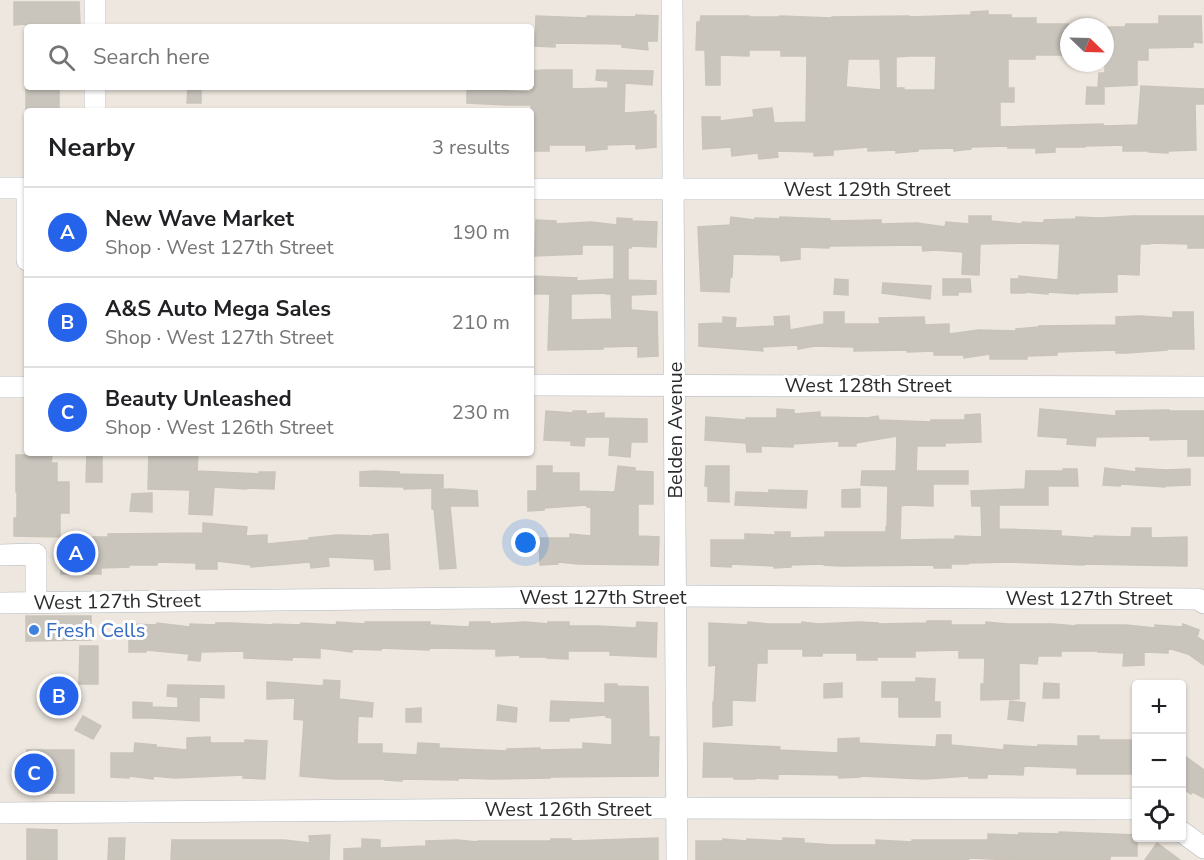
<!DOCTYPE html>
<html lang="en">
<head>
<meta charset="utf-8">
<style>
	body { margin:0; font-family:"Nunito Sans",sans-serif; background:#f6f6f6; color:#202124 }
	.controls { position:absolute; right:18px; bottom:18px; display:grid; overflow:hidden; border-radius:6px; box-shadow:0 2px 4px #0004 }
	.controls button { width:54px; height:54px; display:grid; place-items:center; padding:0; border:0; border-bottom:2px solid #e0e0e0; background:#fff; color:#202124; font:30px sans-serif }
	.compass { position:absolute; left:1060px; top:18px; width:54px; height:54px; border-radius:50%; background:#fff; box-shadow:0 2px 4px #0004; rotate:113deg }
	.you { position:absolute; left:526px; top:543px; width:21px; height:21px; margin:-15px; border:4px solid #fff; border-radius:50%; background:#1a73e8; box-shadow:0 0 0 9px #1a73e833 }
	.badge { display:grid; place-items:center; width:39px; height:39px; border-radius:50%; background:#2563eb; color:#fff; font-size:20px; font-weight:700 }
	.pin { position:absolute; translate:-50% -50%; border:3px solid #fff; box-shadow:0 2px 6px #0006 }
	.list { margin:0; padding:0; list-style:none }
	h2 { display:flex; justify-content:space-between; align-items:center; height:78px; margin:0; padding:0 24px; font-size:26px }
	h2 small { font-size:20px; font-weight:400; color:#757577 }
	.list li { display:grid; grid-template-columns:39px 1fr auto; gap:18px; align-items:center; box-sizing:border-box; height:90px; padding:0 24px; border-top:2px solid #e0e0e0 }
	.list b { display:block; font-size:22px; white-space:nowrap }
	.list p { margin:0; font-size:20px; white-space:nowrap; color:#757577 }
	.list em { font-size:20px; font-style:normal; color:#757577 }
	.icon { flex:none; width:33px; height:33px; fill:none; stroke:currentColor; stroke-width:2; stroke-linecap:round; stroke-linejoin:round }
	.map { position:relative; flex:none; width:1204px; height:860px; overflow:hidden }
	.search { position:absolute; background:#fff; box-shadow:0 2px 4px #0004; left:24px; top:24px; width:510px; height:66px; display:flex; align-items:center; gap:15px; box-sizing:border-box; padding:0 21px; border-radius:6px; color:#757577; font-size:22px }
	.panel { position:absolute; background:#fff; box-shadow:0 2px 4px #0004; left:24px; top:108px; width:510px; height:348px; border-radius:6px }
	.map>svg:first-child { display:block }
	.building { fill:#c9c5bd; stroke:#c9c3b9; stroke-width:1.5; fill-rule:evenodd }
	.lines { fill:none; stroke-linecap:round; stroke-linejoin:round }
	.minor-casing { stroke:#b2b6bf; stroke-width:22 }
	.minor { stroke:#fff; stroke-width:21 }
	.shop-dot { fill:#3f7fe0; stroke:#fff; stroke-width:2 }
	.labels { text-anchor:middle; stroke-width:6; stroke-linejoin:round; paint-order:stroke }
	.street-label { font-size:20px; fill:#2c2c2c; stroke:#fff }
	.shop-label { font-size:20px; fill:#366cbe; stroke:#fff; text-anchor:start }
</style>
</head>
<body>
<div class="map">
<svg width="1204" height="860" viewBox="0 0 1204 860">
	<rect width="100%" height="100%" fill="#ede7df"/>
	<g class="building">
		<polygon points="14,2 79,2 80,25 59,25 59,27 26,27 26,24 14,25"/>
		<path d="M988 11V15H1011V18H1036V24H1068V55H1035V59H1008V88H1014V102H1000V127L1103 124V126L1138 125 1141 86 1204 89V104H1195L1196 150 1168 151V153L1149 152V151H1123V145L1085 146V147H1055V152L1036 153V148H1008V146L971 147V149L954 151V148L918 149V151L896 153V150L868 151V147L833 150V155L814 156V152L777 151 778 157 759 159 758 153 732 156 731 147 703 149 702 117H720V121L754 117 753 110 772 108 774 123 806 122 807 56H781V50H749V56L720 55V85H706L705 50H696L697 22H700L701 16H749V17H780V16L832 18V17L909 16V17L971 15V12ZM909 56H936L935 90H904V88H896V57ZM848 59H880L881 90 846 87Z"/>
		<polygon points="636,15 658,16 657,41 647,41 648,50 622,47 622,44 555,43 555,47 535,46 536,16 587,18 587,16 636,17"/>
		<polygon points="1159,16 1201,16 1202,43 1193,42 1193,47 1148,48 1148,60 1137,60 1137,85 1098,87 1099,73 1105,73 1105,27 1125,27 1126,24 1159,24"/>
		<polygon points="544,70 572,70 572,89 608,88 608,81 596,80 597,70 653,71 652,85 625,83 624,113 654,111 653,114 656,115 656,147 636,149 636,144 607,145 607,149 586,151 586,145 549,145 549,151 531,151 531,105 507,105 467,103 467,89 531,92 531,71"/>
		<rect x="26" y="87" width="33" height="24"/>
		<polygon points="1087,87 1104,88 1104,104 1086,104"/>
		<polygon points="188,88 201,88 201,103 187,103"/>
		<polygon points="969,216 991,216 991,221 1022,224 1022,222 1044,223 1044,220 1076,219 1076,217 1100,218 1132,216 1204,216 1204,248 1188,248 1188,244 1151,243 1150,244 1140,244 1139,275 1117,274 1117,292 1078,293 1078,294 1048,292 1048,294 1025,292 1025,293 1011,293 1011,279 1019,279 1019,276 1058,280 1060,244 1026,243 980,244 979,275 962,274 963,252 935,250 923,251 922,245 829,246 829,248 800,247 800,259 781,261 780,255 733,254 732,277 730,277 729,292 701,291 698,227 730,225 731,217 755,220 755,218 780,219 780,217 830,219 830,221 881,220 881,224 917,223 945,227 946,222 969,224"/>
		<path d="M617 218 632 219V221L657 222 656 247 631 246V248H628V280L656 281V294L631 295V310L657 312 658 356 638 357V346L603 347V349L548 350 550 294H531V278H533L532 276 577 278 576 281 614 279V245H582V254L535 256 536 220 556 221V224L591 222 617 225ZM606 293V294H611L612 319 571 320V294Z"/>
		<polygon points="835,279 848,280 848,295 834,294"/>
		<polygon points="943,279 970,279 971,292 958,292 958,295 943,295"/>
		<polygon points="883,283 931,286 930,299 882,293"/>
		<polygon points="824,312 844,312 844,324 880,324 879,318 924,317 925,325 949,324 949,334 979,330 1016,331 1016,329 1039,327 1039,326 1116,325 1116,317 1140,316 1173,318 1173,312 1193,312 1194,349 1167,349 1167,350 1127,353 1116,353 1116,350 1057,352 1057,355 1027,356 1027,359 990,359 990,354 964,358 964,355 934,355 934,351 907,352 907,350 854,351 854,347 815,346 798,349 798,345 762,347 763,351 699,346 699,324 723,323 723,317 736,318 735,328 775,326 774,317 789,316 790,330 824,324"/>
		<polygon points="777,409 794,410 794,414 820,412 820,417 867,418 878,416 879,420 931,422 931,420 965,420 965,415 980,414 981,442 945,443 945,446 917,446 916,471 968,471 968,484 933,484 933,506 906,505 901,506 900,540 955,539 955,536 982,537 981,506 972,506 971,491 1025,489 1026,471 1063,471 1063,469 1077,469 1078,486 1048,486 1048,505 999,505 999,529 1061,531 1061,536 1094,538 1094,536 1131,537 1132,528 1151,528 1151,538 1187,537 1187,566 1084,564 1084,565 1012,562 968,563 968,564 951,564 951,568 934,568 934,565 840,566 824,565 824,564 791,565 791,567 774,568 774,566 731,564 731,567 711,566 711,540 745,540 745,534 776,535 775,532 790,532 790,538 825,537 825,532 886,532 886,527 887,527 888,486 861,485 862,471 896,471 897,436 856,443 856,446 839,446 839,441 793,444 793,447 761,446 761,452 747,452 746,443 705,440 706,417 746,420 746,418 777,418"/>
		<polygon points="1040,409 1116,416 1116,411 1169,410 1169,411 1204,411 1204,456 1188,456 1188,439 1150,440 1150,436 1096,437 1095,446 1067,444 1068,438 1038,436"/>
		<polygon points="546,411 573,413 573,411 586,411 586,414 604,413 604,418 647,419 647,442 631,442 630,457 609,455 610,437 585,437 584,446 571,445 571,441 544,440"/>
		<polygon points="87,453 102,453 102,482 86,482"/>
		<polygon points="149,453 198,453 197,471 259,474 259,472 275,472 274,489 246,488 246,489 214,487 212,515 189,514 190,490 148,489"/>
		<polygon points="16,455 52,455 51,463 57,463 57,482 69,482 69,513 60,513 60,537 14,536 14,518 17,518 17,492 16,492"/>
		<polygon points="537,466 552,466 552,473 579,473 579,491 613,492 615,491 618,466 635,468 635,471 653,472 653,504 638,504 638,536 659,537 658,565 578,564 558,562 558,564 540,565 539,538 570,538 570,534 591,536 591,507 587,507 587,505 544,508 544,510 528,511 528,491 537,491"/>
		<polygon points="706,466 729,466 729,502 708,501 708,486 705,486"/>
		<polygon points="1105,468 1136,472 1136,468 1166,470 1190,469 1190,485 1165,486 1165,487 1121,484 1120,486 1103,485"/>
		<polygon points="373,471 399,472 399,474 443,475 443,488 404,489 404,487 360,486 360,472"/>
		<polygon points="451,489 477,491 478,506 450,506 456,568 440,569 434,509 432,509 432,490"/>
		<polygon points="860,489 860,507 842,507 842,490"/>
		<polygon points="769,490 807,491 806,508 735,505 736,492 769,493"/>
		<polygon points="152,493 152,512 130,511 132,494"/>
		<polygon points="203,523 247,527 246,536 267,535 267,544 309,540 309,538 337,535 373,536 373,535 388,534 390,569 375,570 374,559 328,557 329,566 311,568 310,562 251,567 251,565 217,561 217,569 196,569 196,563 157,562 157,565 129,565 129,567 101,568 101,574 61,574 60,537 108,537 108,534 203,533"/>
		<polygon points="26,616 91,616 91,640 26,641"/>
		<polygon points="927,621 951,621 951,625 986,625 986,622 1007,624 1052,624 1076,626 1076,625 1126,625 1155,628 1155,625 1182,627 1183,624 1199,630 1197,637 1204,641 1204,665 1188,654 1168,648 1168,653 1144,652 1144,665 1123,666 1124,653 1098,652 1098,651 1061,651 1061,656 1038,656 1037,664 1019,663 1019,699 981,700 981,684 984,684 985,658 959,658 959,650 915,651 915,657 877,657 877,660 857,660 857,653 822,653 822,656 803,656 803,649 767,649 767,663 757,663 755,701 732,700 732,725 713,727 713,702 714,702 716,665 709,666 709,623 748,625 748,622 768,624 802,624 802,622 818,624 859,622 878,623 878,624 927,623"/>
		<polygon points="337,622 365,624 365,622 430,622 430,625 469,627 470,622 490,622 490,624 525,622 548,624 548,622 569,622 569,626 598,626 636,628 637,622 657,623 656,657 610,655 610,651 568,651 568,659 547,658 547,657 520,657 520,655 496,656 496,649 429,648 429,650 381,648 381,650 352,649 352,652 320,648 320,658 292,657 292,660 244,658 244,651 201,652 200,661 188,660 189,654 146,650 146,652 129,652 129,624 157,625 157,623 190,627 190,624 216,625 216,623 231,623 273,625 273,624 301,625 301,623 336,625"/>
		<polygon points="80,646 98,646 98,684 79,684"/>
		<polygon points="916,678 935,679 934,702 940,702 940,717 899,717 899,697 882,697 882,682 916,682"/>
		<polygon points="324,680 340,681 339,699 373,703 372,717 358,716 357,744 382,744 382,753 417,755 418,743 439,744 439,748 507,751 507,749 540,748 540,750 583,749 583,743 612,745 612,718 606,717 606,715 569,718 569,721 550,721 551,701 605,703 605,684 617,684 617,686 648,687 649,737 659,737 658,776 550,777 550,778 493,779 459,778 458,780 402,779 402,781 385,780 385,779 335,779 300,776 304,720 294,719 295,698 267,699 267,682 323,686"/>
		<polygon points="842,683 842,697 824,698 824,684"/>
		<polygon points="1044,683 1059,684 1059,698 1043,698"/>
		<polygon points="168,685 224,686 224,698 199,697 199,721 152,718 133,718 133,702 152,703 152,707 178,708 178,697 167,696"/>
		<polygon points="1010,701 1025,703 1023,721 1008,719"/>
		<polygon points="498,705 517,708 516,722 497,720"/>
		<polygon points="421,708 421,722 406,722 406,709"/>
		<polygon points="83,716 101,726 93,739 75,730"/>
		<polygon points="937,735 951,735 951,745 1004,750 1004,745 1038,747 1038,745 1078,746 1078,736 1099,736 1099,740 1133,740 1133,774 1077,774 1077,768 1024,766 1023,775 987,774 987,778 969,778 969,776 925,779 860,776 860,777 839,778 838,775 778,774 778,779 755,778 755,779 734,779 734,777 703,777 704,743 780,747 779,750 838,753 838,739 859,738 859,743 936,747"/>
		<polygon points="210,737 210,743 245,743 245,740 267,741 265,779 243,778 243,775 175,778 153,776 153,779 129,776 129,778 111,777 111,753 134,753 135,743 156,745 156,747 187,750 187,738"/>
		<rect x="27" y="750" width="47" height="43"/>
		<polygon points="1182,754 1204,770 1204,798 1193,792 1191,794 1182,788"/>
		<polygon points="27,829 57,830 57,860 27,860"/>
		<polygon points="1059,832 1137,835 1137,856 1110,856 1110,860 1013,860 969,858 969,860 696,860 696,841 723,841 723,839 747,841 747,839 783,841 783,838 804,839 804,843 833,845 876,845 876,840 912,842 912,840 988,840 988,834 1019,835 1019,833 1059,834"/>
		<polygon points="330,835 329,860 171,860 172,840 284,840 310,843 309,836"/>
		<polygon points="109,838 125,838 124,860 108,860"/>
		<polygon points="658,838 658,860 344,860 344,849 362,848 362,839 380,840 380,848 426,846 426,841 457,840 478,842 478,841 551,841 551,839 571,839 571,841"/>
		<polygon points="1157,843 1180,860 1145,860"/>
	</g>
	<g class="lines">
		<defs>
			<g id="minor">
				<polyline points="95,0 95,27"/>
				<polyline points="672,0 677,860"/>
				<polyline points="95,87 95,111"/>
				<polyline points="0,188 27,188"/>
				<polyline points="27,188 27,260"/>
				<polyline points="531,189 1204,189"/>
				<polyline points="531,385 1204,387"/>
				<polyline points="0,387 27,387"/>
				<polyline points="0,555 36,554 36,602"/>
				<polyline points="0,603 676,596 1198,599 1204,603"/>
				<polyline points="0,813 662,808 1136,809"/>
				<polyline points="1182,832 1204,848"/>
			</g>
		</defs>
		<use href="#minor" class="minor-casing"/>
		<use href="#minor" class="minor"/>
	</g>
	<circle class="shop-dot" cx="34" cy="630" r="6"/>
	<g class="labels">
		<g class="street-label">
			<text x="867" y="196">West 129th Street</text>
			<text x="868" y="392">West 128th Street</text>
			<text transform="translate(675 430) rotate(-90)" y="7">Belden Avenue</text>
			<text x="603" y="604">West 127th Street</text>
			<text x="1089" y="605">West 127th Street</text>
			<text transform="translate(117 601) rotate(-1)" y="7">West 127th Street</text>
			<text x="568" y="816">West 126th Street</text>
		</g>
		<g class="shop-label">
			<text x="46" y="637">Fresh Cells</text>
		</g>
	</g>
</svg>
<div class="controls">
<button>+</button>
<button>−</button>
<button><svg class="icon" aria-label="locate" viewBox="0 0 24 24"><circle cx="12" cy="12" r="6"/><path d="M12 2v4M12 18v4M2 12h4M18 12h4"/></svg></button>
</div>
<svg class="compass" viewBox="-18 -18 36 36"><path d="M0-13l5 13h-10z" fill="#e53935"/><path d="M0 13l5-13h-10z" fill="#757577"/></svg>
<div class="you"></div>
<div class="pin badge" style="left:76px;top:553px">A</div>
<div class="pin badge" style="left:59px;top:696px">B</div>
<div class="pin badge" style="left:34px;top:773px">C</div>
<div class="search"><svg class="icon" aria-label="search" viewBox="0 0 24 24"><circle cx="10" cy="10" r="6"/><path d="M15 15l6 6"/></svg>Search here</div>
<section class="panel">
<h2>Nearby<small>3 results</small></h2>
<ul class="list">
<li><span class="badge">A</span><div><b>New Wave Market</b><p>Shop · West 127th Street</p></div><em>190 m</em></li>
<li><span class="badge">B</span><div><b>A&amp;S Auto Mega Sales</b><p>Shop · West 127th Street</p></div><em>210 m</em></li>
<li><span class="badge">C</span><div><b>Beauty Unleashed</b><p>Shop · West 126th Street</p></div><em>230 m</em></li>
</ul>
</section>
</div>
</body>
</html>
